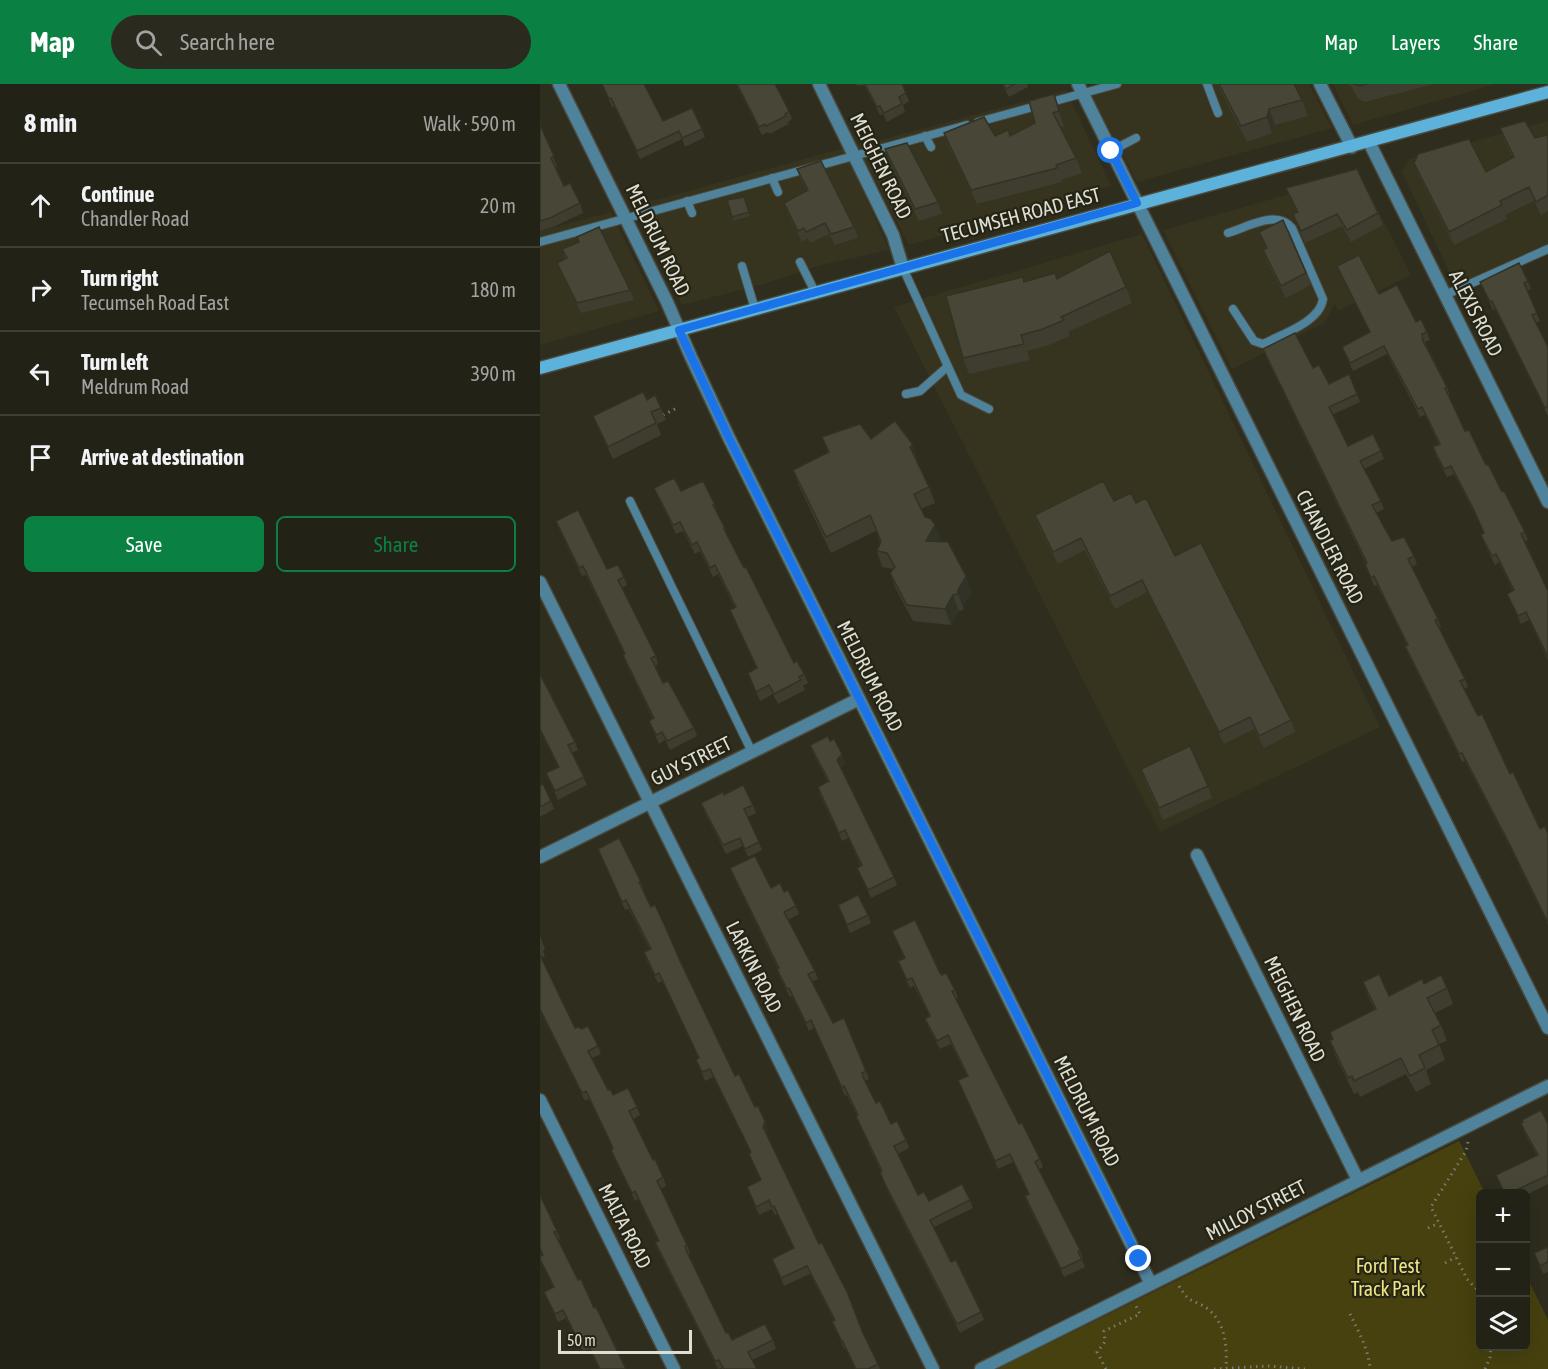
<!DOCTYPE html>
<html lang="en">
<head>
<meta charset="utf-8">
<style>
	body { margin:0; font-family:"Asap Condensed",sans-serif; background:#2b2a1f; color:#f1f3f6 }
	.controls { position:absolute; right:18px; bottom:18px; display:grid; overflow:hidden; border-radius:9px; box-shadow:0 6px 24px #0002 }
	.controls button { width:54px; height:54px; display:grid; place-items:center; padding:0; border:0; border-bottom:2px solid #403f35; background:#232216; color:#f1f3f6; font:30px sans-serif }
	.scale { position:absolute; left:18px; bottom:15px; width:134px; box-sizing:border-box; padding-left:6px; border:3px solid #deded4; border-top:0; font-size:16px; line-height:21px; white-space:nowrap; color:#deded4; -webkit-text-stroke:4px #252415; paint-order:stroke }
	.stop { position:absolute; width:18px; height:18px; margin:-14px; border:4px solid #1a73e8; border-radius:50%; background:#fff }
	.stop.end { background:#1a73e8; border-color:#fff; box-shadow:0 2px 6px #0008 }
	.list { margin:0; padding:0; list-style:none }
	h2 { display:flex; justify-content:space-between; align-items:center; height:78px; margin:0; padding:0 24px; font-size:26px }
	h2 small { font-size:20px; font-weight:400; color:#a3a4a1 }
	.list li { display:grid; grid-template-columns:39px 1fr auto; gap:18px; align-items:center; box-sizing:border-box; height:84px; padding:0 24px; border-top:2px solid #403f35 }
	.list b { display:block; font-size:22px; white-space:nowrap }
	.list p { margin:0; font-size:20px; white-space:nowrap; color:#a3a4a1 }
	.list em { font-size:20px; font-style:normal; color:#a3a4a1 }
	.actions { display:flex; gap:12px; padding:18px 24px }
	.actions a { flex:1; padding:14px 0; border:2px solid #0b8043; border-radius:9px; text-align:center; font-size:21px; color:#0b8043 }
	.actions .main { background:#0b8043; color:#fff }
	.icon { flex:none; width:33px; height:33px; fill:none; stroke:currentColor; stroke-width:2; stroke-linecap:round; stroke-linejoin:round }
	.map { position:relative; flex:none; width:1008px; height:1285px; overflow:hidden }
	header { display:flex; align-items:center; gap:36px; box-sizing:border-box; height:84px; padding:0 30px; background:#0b8043; color:#fff }
	header strong { font-size:28px }
	nav { display:flex; gap:33px; margin-inline-start:auto; font-size:21px }
	.search { width:420px; height:54px; background:#2b2a1f; display:flex; align-items:center; gap:15px; box-sizing:border-box; padding:0 21px; border-radius:33px; color:#a3a4a1; font-size:22px }
	main { display:flex }
	aside { flex:1; background:#232216 }
	.map>svg:first-child { display:block }
	.built { fill:#36341e }
	.green { fill:#46410e }
	.lines { fill:none; stroke-linecap:round; stroke-linejoin:round }
	.service-casing { stroke:#4b493b; stroke-width:10 }
	.minor-casing { stroke:#4b493b; stroke-width:15 }
	.secondary-casing { stroke:#4b493b; stroke-width:15 }
	.path { stroke:#7b7a6d; stroke-width:3; stroke-dasharray:1.5 4.5; stroke-linecap:butt }
	.service { stroke:#4f829b; stroke-width:8 }
	.minor { stroke:#4f829b; stroke-width:12 }
	.secondary { stroke:#5cb2da; stroke-width:12 }
	.wall { fill:#3e3d2f }
	.shaded-wall { fill:#323226 }
	.building { fill:#484737; stroke:#323226; stroke-width:1.5 }
	.route { stroke:#1a73e8; stroke-width:8 }
	.labels { text-anchor:middle; stroke-width:4.5; stroke-linejoin:round; paint-order:stroke }
	.street-label { font-size:20px; fill:#deded4; stroke:#252415 }
	.park-label { font-size:20px; fill:#ede484; stroke:#252415 }
</style>
</head>
<body>
<header>
<strong>Map</strong>
<div class="search"><svg class="icon" aria-label="search" viewBox="0 0 24 24"><circle cx="10" cy="10" r="6"/><path d="M15 15l6 6"/></svg>Search here</div>
<nav><a>Map</a><a>Layers</a><a>Share</a></nav>
</header>
<main>
<aside>
<h2>8 min<small>Walk · 590 m</small></h2>
<ul class="list">
<li><svg class="icon" aria-label="ahead" viewBox="0 0 24 24"><path d="M12 20V5M6 11l6-6 6 6"/></svg><div><b>Continue</b><p>Chandler Road</p></div><em>20 m</em></li>
<li><svg class="icon" aria-label="right" viewBox="0 0 24 24"><path d="M7 20v-9h11M14 6l5 5-5 5"/></svg><div><b>Turn right</b><p>Tecumseh Road East</p></div><em>180 m</em></li>
<li><svg class="icon" aria-label="left" viewBox="0 0 24 24"><path d="M17 20v-9H6M10 6l-5 5 5 5"/></svg><div><b>Turn left</b><p>Meldrum Road</p></div><em>390 m</em></li>
<li><svg class="icon" aria-label="arrive" viewBox="0 0 24 24"><path d="M6 21V4h12l-3 4 3 4H6"/></svg><div><b>Arrive at destination</b></div></li>
</ul>
<div class="actions"><a class="main">Save</a><a>Share</a></div>
</aside>
<div class="map">
<svg width="1008" height="1285" viewBox="0 0 1008 1285">
	<rect width="100%" height="100%" fill="#2f2d1e"/>
	<g class="built">
		<polygon points="562,0 769,0 792,44 597,98 548,4"/>
		<polygon points="793,0 956,0 813,41"/>
		<polygon points="526,6 571,102 369,161 318,62"/>
		<polygon points="1008,37 1008,164 919,209 862,88 869,75"/>
		<polygon points="304,64 349,166 282,181 223,200 142,221 94,122"/>
		<polygon points="820,90 871,191 798,227 795,220 784,239 692,285 623,146"/>
		<polygon points="71,128 119,227 0,261 0,147"/>
		<polygon points="602,150 840,643 620,748 354,223"/>
	</g>
	<polygon class="green" points="919,1057 945,1109 940,1110 940,1262 986,1262 986,1191 1008,1236 1008,1285 458,1285"/>
	<g class="lines">
		<defs>
			<g id="service">
				<polyline points="667,0 678,29"/>
				<polyline points="438,38 577,0"/>
				<polyline points="385,52 391,63"/>
				<polyline points="571,67 596,54"/>
				<polyline points="232,94 238,108"/>
				<polyline points="147,117 152,129"/>
				<path d="M688 149C708 143 736 125 752 144L783 215C780 238 742 250 723 260L714 257 693 225"/>
				<polyline points="0,158 427,41"/>
				<polyline points="260,178 275,208"/>
				<polyline points="202,182 215,225"/>
				<polyline points="363,184 421,311 449,325"/>
				<polyline points="905,211 1008,165"/>
				<polyline points="366,310 380,307 407,283"/>
				<polyline points="90,417 212,668"/>
			</g>
			<g id="minor">
				<polyline points="19,0 127,218 151,273 189,354 611,1200"/>
				<polyline points="279,0 353,151 363,184"/>
				<polyline points="538,0 1008,944"/>
				<polyline points="780,0 812,63"/>
				<polyline points="829,58 1008,418"/>
				<polyline points="0,498 393,1285"/>
				<polyline points="657,771 818,1096"/>
				<polyline points="0,773 319,615"/>
				<polyline points="0,1016 134,1285"/>
				<polyline points="441,1285 1008,1002"/>
			</g>
			<polyline id="secondary" points="0,284 1008,8"/>
		</defs>
		<use href="#service" class="service-casing"/>
		<use href="#minor" class="minor-casing"/>
		<use href="#secondary" class="secondary-casing"/>
		<g class="path">
			<polyline points="123,331 139,323"/>
			<polyline points="928,1058 926,1067 891,1123 927,1195 940,1209"/>
			<polyline points="888,1144 899,1139"/>
			<polyline points="905,1179 916,1173"/>
			<path d="M639 1202C651 1222 653 1214 668 1225 686 1240 687 1263 686 1284"/>
			<path d="M810 1230C818 1247 829 1266 830 1285"/>
			<polyline points="566,1285 557,1268 565,1258 564,1247 600,1230 596,1222"/>
			<polyline points="674,1285 728,1282 765,1285"/>
			<polyline points="945,1285 950,1274 951,1262"/>
		</g>
		<use href="#service" class="service"/>
		<use href="#minor" class="minor"/>
		<use href="#secondary" class="secondary"/>
	</g>
	<g class="wall">
		<polygon points="62,0 123,37 162,45 165,53 145,63 142,55 100,75 74,22 72,23"/>
		<polygon points="196,0 235,0 249,27 252,35 248,38 249,40 229,50 228,48 222,51"/>
		<polygon points="316,0 362,0 369,17 363,21 365,28 347,38 343,30 340,31 324,1 317,2"/>
		<polygon points="462,0 487,0 488,3 469,13"/>
		<polygon points="677,0 754,0 762,16 768,32 735,41 732,49 707,58"/>
		<polygon points="810,0 894,0 825,18 818,15"/>
		<polygon points="514,10 524,42 520,43 536,74 542,89 521,96 522,98 437,120 409,63 404,49 470,52 495,39"/>
		<polygon points="0,41 17,82 15,83 24,102 40,119 43,129 13,143 0,147"/>
		<polygon points="960,44 995,54 1008,51 1008,127 1001,131 994,117 965,131 967,135 914,161 879,92 874,79 946,88 973,74 965,58"/>
		<polygon points="345,65 398,118 402,130 379,137 349,77"/>
		<polygon points="257,85 314,143 318,154 295,161 289,150 270,159 268,154 262,158 248,130 244,119 267,107 261,96"/>
		<polygon points="746,104 838,129 843,141 811,158 802,142 765,159 753,130 757,128 751,116"/>
		<polygon points="204,113 210,132 193,137 187,116"/>
		<polygon points="719,148 766,189 771,201 746,214 727,178 723,166 726,165"/>
		<polygon points="37,153 90,206 94,216 41,229 21,189 17,179 25,175 22,165 39,158"/>
		<polygon points="797,182 839,210 876,238 887,248 890,256 885,258 907,303 910,311 909,312 925,347 985,448 988,456 984,458 1008,507 1008,576 989,536 981,540 967,510 973,507 959,478 955,481 944,459 941,451 944,449 936,432 914,390 907,393 896,372 893,363 899,361 885,331 880,333 847,270 813,287 802,263 830,249 800,190"/>
		<polygon points="517,195 586,203 592,219 528,248 530,252 509,261 487,267 490,276 429,290 423,274 485,198"/>
		<polygon points="988,197 991,205 987,207 1000,237 996,239 1008,263 1008,332 955,225 953,226 940,198"/>
		<polygon points="723,265 773,284 789,300 817,310 820,318 792,331 808,362 841,367 844,375 824,385 841,417 844,425 836,429 852,457 874,472 877,480 872,483 898,535 901,543 899,544 925,595 928,603 924,605 938,632 1000,745 1008,750 1008,841 970,763 925,677 922,678 868,570 865,562 867,561 837,501 834,502 828,488 825,480 826,480 726,273"/>
		<polygon points="107,316 121,324 126,336 117,340 121,351 73,375 58,344 53,332"/>
		<polygon points="282,353 331,355 378,377 377,378 389,403 395,419 381,425 385,433 432,508 423,521 424,526 419,527 411,541 373,537 356,505 350,489 353,485 342,483 337,467 340,458 336,447 291,469 259,402 253,386 288,369"/>
		<polygon points="114,404 141,407 175,421 178,430 184,442 188,452 254,579 264,590 268,599 263,602 265,606 238,620 233,610 220,617 208,589 216,584 190,526 195,524 178,490 173,493 160,467 155,470 143,447 136,450 118,413"/>
		<polygon points="574,417 596,419 635,472 751,636 755,648 724,664 714,645 684,660 607,508 575,525 545,466 518,480 499,443 495,431"/>
		<polygon points="16,437 67,485 84,493 87,501 82,504 116,572 118,580 115,582 123,599 154,644 157,652 130,666 125,656 119,660 109,637 113,635 86,579 83,571 85,570 46,491 42,492 19,445"/>
		<polygon points="0,590 35,658 38,666 32,669 47,701 18,716 6,689 18,683 0,647"/>
		<polygon points="270,661 305,679 301,683 354,793 357,801 331,814 317,784 321,782 308,754 302,757 280,711 278,703 288,698 273,669"/>
		<polygon points="601,685 668,702 672,714 623,736 605,697"/>
		<polygon points="0,702 11,717 14,725 0,733"/>
		<polygon points="184,711 213,721 216,729 208,733 222,766 208,773 203,762 186,770 164,727 161,719"/>
		<polygon points="58,765 101,798 104,806 103,806 111,823 141,879 195,992 228,1046 226,1050 322,1247 340,1285 315,1285 305,1264 304,1265 292,1237 294,1236 270,1190 244,1202 232,1175 254,1164 237,1130 235,1131 232,1125 219,1131 207,1103 221,1097 212,1078 209,1070 211,1069 173,993 165,997 156,976 159,974 122,897 118,899 107,877 104,868 110,866 89,825 85,826"/>
		<polygon points="190,784 231,804 244,808 256,822 259,830 248,836 275,887 278,895 272,898 293,939 326,987 329,995 325,997 336,1019 351,1040 366,1056 369,1064 358,1070 378,1111 389,1117 430,1116 433,1124 394,1143 411,1178 441,1228 444,1236 420,1249 347,1106 340,1088 341,1088 319,1040 316,1032 317,1032 307,1011 305,1012 274,944 269,947 252,912 250,913 240,894 237,885 238,885 193,792"/>
		<polygon points="298,821 328,831 331,839 310,849"/>
		<polygon points="352,847 400,889 415,906 418,914 416,915 451,985 479,1040 500,1075 503,1083 499,1085 540,1166 543,1174 542,1175 545,1183 524,1193 488,1121 485,1112 489,1111 473,1078 458,1085 418,996 427,992 411,960 400,965 388,943 385,935 390,933 374,902 370,904 361,885 358,877 364,874"/>
		<polygon points="0,852 5,865 3,867 5,872 1,874 35,944 41,945 58,962 61,970 52,974 68,1006 73,1011 97,1023 100,1031 93,1035 113,1076 123,1093 126,1102 120,1105 147,1161 150,1169 148,1170 186,1249 192,1256 233,1256 236,1265 212,1276 217,1285 182,1285 182,1284 178,1285 118,1166 115,1158 118,1157 98,1115 95,1117 74,1074 71,1066 73,1065 72,1063 49,1015 45,1017 0,927"/>
		<polygon points="823,898 849,912 884,900 907,904 913,920 895,929 901,941 907,957 899,960 905,976 886,986 891,1000 876,1008 866,990 820,1013 818,1008 814,1010 796,973 790,957 792,956 790,948 835,926 829,914"/>
		<polygon points="981,1040 1008,1040 1008,1100 986,1111 986,1110 964,1110 956,1091 997,1072 984,1048"/>
		<polygon points="0,1111 17,1147 20,1155 18,1156 38,1196 54,1224 86,1285 59,1285 49,1265 43,1268 26,1234 18,1238 4,1208 13,1203 0,1175 2,1171 0,1166"/>
		<polygon points="1008,1163 1008,1188 1003,1190 994,1169"/>
	</g>
	<g class="shaded-wall">
		<polygon points="514,10 519,24 524,42 519,27"/>
		<polygon points="729,25 735,41 732,49 727,33"/>
		<polygon points="373,361 378,377 375,379 370,363"/>
		<polygon points="395,441 401,457 386,457"/>
		<polygon points="426,492 432,508 423,521 424,526 418,510 418,506"/>
		<polygon points="413,511 419,527 411,541 405,525"/>
		<polygon points="302,670 305,679 300,684 297,676"/>
		<polygon points="225,1037 228,1046 226,1051 223,1043"/>
	</g>
	<g class="building">
		<polygon points="62,0 104,0 123,37 152,24 162,45 142,54 139,47 97,67 71,14 69,15"/>
		<polygon points="197,0 235,0 249,27 245,30 246,32 226,42 225,40 219,43"/>
		<polygon points="325,0 362,0 366,9 359,13 362,20 344,29 340,22 337,23"/>
		<polygon points="463,0 475,0 466,5"/>
		<polygon points="679,0 754,0 762,16 729,25 727,33 701,42"/>
		<polygon points="813,0 828,0 820,2"/>
		<polygon points="514,10 519,27 513,29 536,74 516,81 517,84 431,106 404,49 444,33 455,52 468,46 470,52 495,39 489,17"/>
		<polygon points="985,37 995,54 1008,51 1008,111 996,118 989,103 960,117 962,121 909,148 874,79 878,70 929,55 946,88 974,73 960,44"/>
		<polygon points="0,41 14,72 11,74 24,102 30,99 40,119 10,134 0,137"/>
		<polygon points="367,59 398,118 375,125 345,65"/>
		<polygon points="281,77 314,143 291,150 285,139 266,148 264,144 258,147 244,119 268,106 257,85"/>
		<polygon points="817,85 838,129 807,146 797,130 761,147 753,130 758,128 746,104"/>
		<polygon points="204,113 209,128 192,133 187,116"/>
		<polygon points="743,136 766,189 741,202 723,166 727,164 719,148"/>
		<polygon points="59,143 90,206 37,219 17,179 27,174 22,165 39,158 37,153"/>
		<polygon points="570,167 586,203 521,233 524,236 503,245 481,251 484,260 423,274 406,212 483,193 484,198 515,189 517,195"/>
		<polygon points="819,171 839,210 857,201 876,238 881,235 887,248 882,250 883,257 907,303 905,304 925,347 929,346 946,381 948,380 962,408 964,407 985,448 981,450 1008,507 1008,573 986,528 978,532 967,510 974,506 956,470 952,472 941,451 944,449 933,424 911,382 904,385 893,363 900,360 882,323 878,325 844,262 810,279 802,263 830,248 797,182"/>
		<polygon points="979,179 988,197 984,199 997,229 992,231 1008,263 1008,322 1005,324 952,217 950,218 940,198"/>
		<polygon points="755,249 773,284 779,281 789,300 809,290 817,310 789,323 808,362 833,350 841,367 820,377 841,417 832,421 852,457 864,453 874,472 868,475 898,535 895,536 925,595 920,597 938,632 942,630 970,690 973,688 1000,745 1005,742 1008,750 1008,839 967,755 922,669 919,670 865,562 868,561 849,523 834,492 831,494 825,480 827,479 723,265"/>
		<polygon points="103,308 107,316 115,311 121,324 111,328 116,339 68,363 53,332"/>
		<polygon points="355,337 373,361 370,363 389,403 374,410 385,433 391,435 395,441 386,457 408,458 426,492 418,506 418,510 413,511 405,525 367,521 350,489 355,483 347,469 337,467 341,457 330,431 286,453 253,386 289,368 282,353 320,340 331,355"/>
		<polygon points="134,394 141,407 163,397 175,421 173,421 184,442 184,445 204,484 206,483 254,579 257,577 264,590 259,593 261,596 234,610 229,601 216,608 208,589 217,584 190,526 196,523 175,481 170,484 157,458 152,461 140,438 133,441 114,404"/>
		<polygon points="563,397 574,417 591,409 596,419 606,414 635,472 661,459 751,636 719,652 710,633 679,648 602,496 570,512 541,454 513,468 495,431"/>
		<polygon points="38,426 67,485 78,481 84,493 78,496 116,572 111,574 123,599 128,597 154,644 127,657 122,648 116,651 109,637 114,634 83,571 85,570 43,482 39,484 16,437"/>
		<polygon points="0,590 35,658 28,661 44,693 15,707 6,689 19,683 0,645"/>
		<polygon points="288,652 290,657 294,655 302,670 297,676 354,793 328,806 317,784 322,781 305,746 299,749 278,703 289,697 270,661"/>
		<polygon points="650,662 668,702 619,724 601,685"/>
		<polygon points="3,700 11,717 0,723 0,702"/>
		<polygon points="203,701 213,721 204,725 219,758 205,765 200,754 183,761 161,719 183,708 184,711"/>
		<polygon points="79,754 101,798 99,798 111,823 115,821 124,840 141,879 195,992 199,990 215,1023 218,1022 225,1037 223,1043 279,1160 282,1159 308,1210 322,1247 338,1280 328,1285 316,1285 302,1256 301,1256 292,1237 295,1236 267,1182 241,1194 232,1175 254,1164 234,1122 232,1123 229,1116 216,1123 207,1103 221,1096 209,1070 211,1068 170,985 162,988 156,976 159,974 119,889 115,891 104,868 111,865 86,816 82,818 58,765"/>
		<polygon points="215,772 231,804 240,799 244,808 248,806 256,822 244,828 275,887 268,890 293,939 304,934 326,987 322,989 323,993 336,1019 340,1017 351,1040 357,1037 366,1056 354,1062 378,1111 384,1108 389,1117 422,1100 430,1116 390,1136 411,1178 416,1176 441,1228 417,1240 344,1098 340,1088 342,1087 316,1032 318,1031 304,1002 302,1004 271,936 266,939 249,904 247,905 237,885 239,884 190,784"/>
		<polygon points="318,811 328,831 307,841 298,821"/>
		<polygon points="375,836 400,889 402,891 406,889 415,906 412,907 451,985 479,1040 482,1039 500,1075 495,1078 540,1166 538,1168 542,1175 521,1185 485,1112 489,1110 470,1070 455,1077 418,996 428,992 408,951 397,957 385,935 390,932 372,894 367,896 358,877 365,874 352,847"/>
		<polygon points="0,871 35,944 39,943 41,945 48,942 58,962 48,967 68,1006 70,1005 73,1011 88,1004 97,1023 89,1027 113,1076 115,1075 123,1093 117,1097 147,1161 145,1162 146,1166 186,1249 188,1248 192,1256 225,1240 233,1256 208,1268 217,1285 184,1285 179,1276 175,1277 115,1158 119,1157 95,1107 92,1109 71,1066 73,1065 69,1055 46,1007 42,1009 0,925"/>
		<polygon points="839,890 849,912 882,895 884,900 901,891 907,904 887,914 901,941 892,946 899,961 879,971 885,984 870,992 861,974 814,997 812,992 808,994 790,957 793,955 790,948 836,925 823,898"/>
		<polygon points="1001,1026 1008,1040 1008,1092 1008,1091 968,1110 965,1110 956,1091 998,1071 981,1040 983,1038 982,1036"/>
		<polygon points="0,1111 17,1147 14,1148 38,1196 41,1195 54,1224 56,1223 86,1285 60,1285 46,1256 40,1260 23,1226 15,1230 4,1208 14,1203 0,1175 0,1173 3,1171 0,1164"/>
		<polygon points="1008,1163 1008,1178 1000,1182 994,1169"/>
	</g>
	<g class="lines">
		<polyline class="route" points="571,67 597,119 139,246 189,354 599,1175"/>
	</g>
	<g class="labels">
		<g class="street-label">
			<text transform="translate(341 82) rotate(64)" y="7">MEIGHEN ROAD</text>
			<text transform="translate(481 131) rotate(-15)" y="7">TECUMSEH ROAD EAST</text>
			<text transform="translate(118 156) rotate(64)" y="7">MELDRUM ROAD</text>
			<text transform="translate(936 229) rotate(63)" y="7">ALEXIS ROAD</text>
			<text transform="translate(790 463) rotate(63)" y="7">CHANDLER ROAD</text>
			<text transform="translate(330 592) rotate(63)" y="7">MELDRUM ROAD</text>
			<text transform="translate(151 677) rotate(-26)" y="7">GUY STREET</text>
			<text transform="translate(214 883) rotate(63)" y="7">LARKIN ROAD</text>
			<text transform="translate(755 925) rotate(64)" y="7">MEIGHEN ROAD</text>
			<text transform="translate(547 1027) rotate(63)" y="7">MELDRUM ROAD</text>
			<text transform="translate(716 1126) rotate(-27)" y="7">MILLOY STREET</text>
			<text transform="translate(85 1142) rotate(63)" y="7">MALTA ROAD</text>
		</g>
		<g class="park-label">
			<text x="848" y="1189">Ford Test<tspan x="848" dy="23">Track Park</tspan></text>
		</g>
	</g>
</svg>
<div class="controls">
<button>+</button>
<button>−</button>
<button><svg class="icon" aria-label="layers" viewBox="0 0 24 24"><path d="M12 4l9 5-9 5-9-5zM3 14l9 5 9-5"/></svg></button>
</div>
<div class="scale">50 m</div>
<div class="stop" style="left:571px;top:67px"></div>
<div class="stop end" style="left:599px;top:1175px"></div>
</div>
</main>
</body>
</html>
